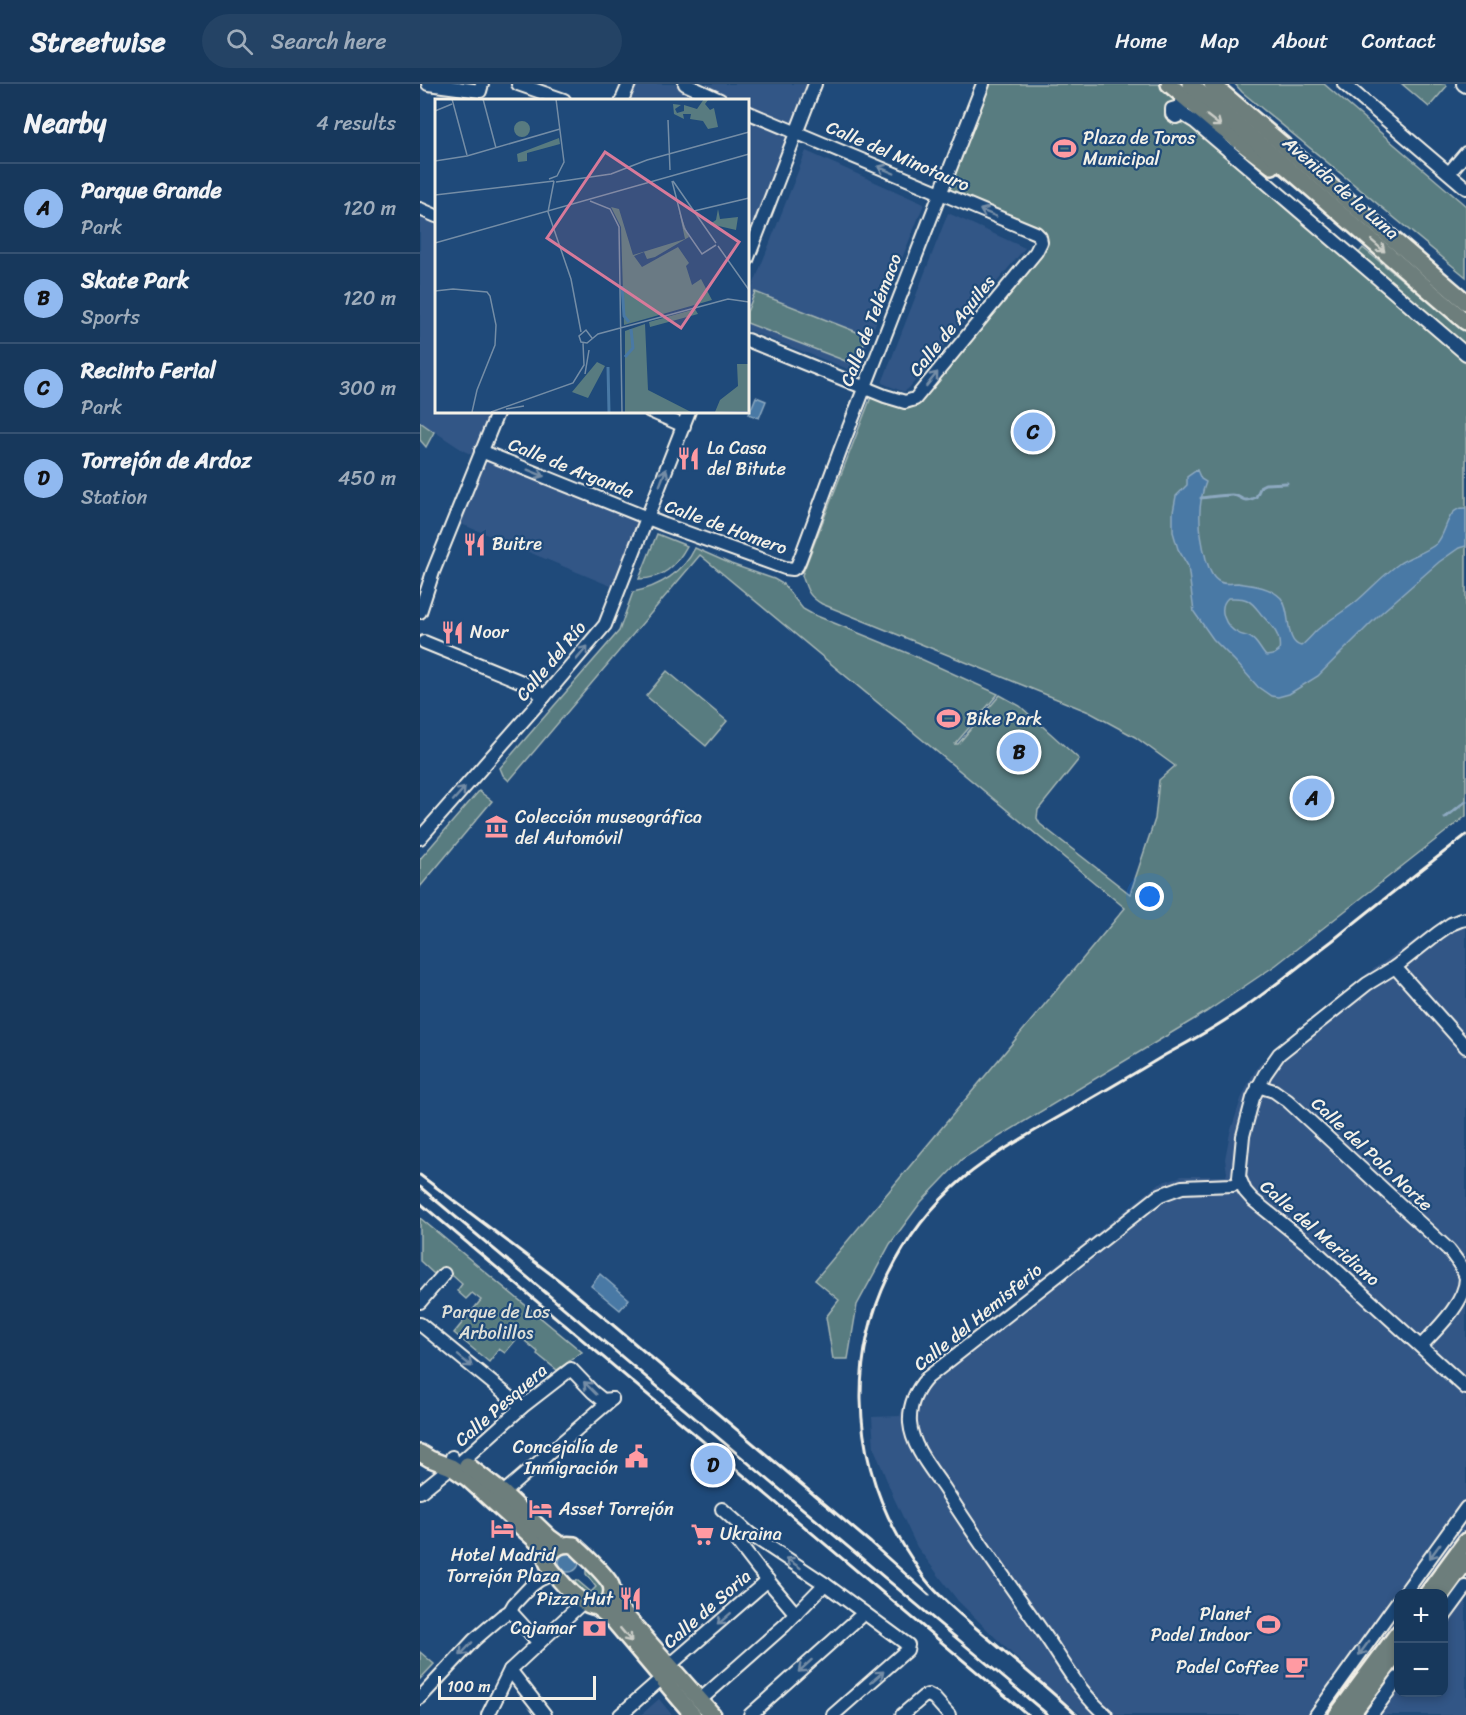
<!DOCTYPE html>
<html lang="en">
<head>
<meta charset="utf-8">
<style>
	body { margin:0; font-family:Sriracha,sans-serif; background:#244365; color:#f1f3f6 }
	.controls { position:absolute; right:18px; bottom:18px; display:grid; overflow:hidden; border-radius:12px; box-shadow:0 3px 9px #0003 }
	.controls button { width:54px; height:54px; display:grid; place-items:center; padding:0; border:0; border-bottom:2px solid #365272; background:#17385c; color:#f1f3f6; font:30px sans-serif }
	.scale { position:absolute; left:18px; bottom:15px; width:158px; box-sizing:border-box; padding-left:6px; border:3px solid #f4f1e8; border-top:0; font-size:16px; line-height:21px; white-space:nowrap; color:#f4f1e8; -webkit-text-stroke:4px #1f4a7a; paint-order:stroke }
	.you { position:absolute; left:730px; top:813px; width:21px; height:21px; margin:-15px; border:4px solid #fff; border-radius:50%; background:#1a73e8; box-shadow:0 0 0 9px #1a73e833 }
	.badge { display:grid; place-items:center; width:39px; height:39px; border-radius:50%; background:#90b9f0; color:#111; font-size:20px; font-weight:700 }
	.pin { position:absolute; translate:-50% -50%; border:3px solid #fff; box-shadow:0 2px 6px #0006 }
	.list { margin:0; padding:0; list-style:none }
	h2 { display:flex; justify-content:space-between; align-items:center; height:78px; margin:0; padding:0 24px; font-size:26px }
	h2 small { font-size:20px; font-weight:400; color:#9eacbb }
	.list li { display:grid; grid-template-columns:39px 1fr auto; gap:18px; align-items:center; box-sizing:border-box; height:90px; padding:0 24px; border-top:2px solid #365272 }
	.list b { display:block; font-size:22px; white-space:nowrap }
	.list p { margin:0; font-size:20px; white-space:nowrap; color:#9eacbb }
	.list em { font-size:20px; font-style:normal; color:#9eacbb }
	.icon { flex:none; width:33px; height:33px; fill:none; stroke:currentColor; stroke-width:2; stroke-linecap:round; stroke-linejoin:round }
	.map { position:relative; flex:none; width:1046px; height:1631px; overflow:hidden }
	header { display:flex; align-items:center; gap:36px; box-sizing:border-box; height:84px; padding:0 30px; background:#17385c; border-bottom:2px solid #365272 }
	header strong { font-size:28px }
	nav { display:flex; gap:33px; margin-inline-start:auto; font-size:21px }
	.search { width:420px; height:54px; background:#244365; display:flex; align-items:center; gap:15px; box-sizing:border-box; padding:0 21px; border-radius:33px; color:#9eacbb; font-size:22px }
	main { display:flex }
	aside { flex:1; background:#17385c }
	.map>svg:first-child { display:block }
	.built { fill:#325686; fill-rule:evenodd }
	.green { fill:#587b80; stroke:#a6b6b4; stroke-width:1.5 }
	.water { fill:#4979a5; stroke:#8da9c0; stroke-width:1.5; fill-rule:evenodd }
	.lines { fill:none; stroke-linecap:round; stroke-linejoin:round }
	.stream { stroke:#8da9c0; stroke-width:3 }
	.minor-casing { stroke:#f4f1e8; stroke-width:16 }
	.major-casing { stroke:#f4f1e8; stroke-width:20 }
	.minor { stroke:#1f4a7a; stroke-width:12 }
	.major { stroke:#6d7e7c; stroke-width:15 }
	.rail { stroke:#f4f1e8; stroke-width:3 }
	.oneway { stroke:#cccec8 }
	.oneway2 { stroke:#748da6 }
	.labels { text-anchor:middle; stroke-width:4.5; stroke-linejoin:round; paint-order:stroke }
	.poi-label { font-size:18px; fill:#f4f1e8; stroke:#1f4a7a; text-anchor:start }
	.street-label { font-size:18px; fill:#f4f1e8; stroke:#1f4a7a }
	.park-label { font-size:18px; fill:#dddfd8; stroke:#1f4a7a }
	.inset-river { fill:none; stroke:#4979a5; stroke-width:3 }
	.inset-road { fill:none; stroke:#748da6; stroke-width:1.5 }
	.view { fill:#d87a9a; fill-opacity:0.15; stroke:#d87a9a; stroke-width:3 }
	.inset-edge { fill:none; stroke:#f4f1e8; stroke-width:3 }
</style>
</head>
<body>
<header>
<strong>Streetwise</strong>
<div class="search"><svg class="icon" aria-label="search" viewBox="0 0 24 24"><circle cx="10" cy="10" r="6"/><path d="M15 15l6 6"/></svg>Search here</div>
<nav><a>Home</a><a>Map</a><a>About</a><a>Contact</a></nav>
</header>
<main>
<aside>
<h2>Nearby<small>4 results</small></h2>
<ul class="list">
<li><span class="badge">A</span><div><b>Parque Grande</b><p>Park</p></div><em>120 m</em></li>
<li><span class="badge">B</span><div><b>Skate Park</b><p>Sports</p></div><em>120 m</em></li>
<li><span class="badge">C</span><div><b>Recinto Ferial</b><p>Park</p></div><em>300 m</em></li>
<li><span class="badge">D</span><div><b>Torrejón de Ardoz</b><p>Station</p></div><em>450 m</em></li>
</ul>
</aside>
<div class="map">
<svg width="1046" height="1631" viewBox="0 0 1046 1631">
	<rect width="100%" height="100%" fill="#1f4a7a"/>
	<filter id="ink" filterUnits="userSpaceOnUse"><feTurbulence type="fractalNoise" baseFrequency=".0167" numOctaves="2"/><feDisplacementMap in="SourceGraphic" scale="12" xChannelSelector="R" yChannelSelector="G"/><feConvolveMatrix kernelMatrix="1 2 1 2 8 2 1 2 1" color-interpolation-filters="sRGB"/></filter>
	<g filter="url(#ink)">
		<g class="built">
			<polygon points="209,0 395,0 327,176 327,16 202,16"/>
			<polygon points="386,67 504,120 436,288 327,246 327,217"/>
			<polygon points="0,125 16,132 16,327 78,327 62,367 227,434 198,505 34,437 59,374 44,367 0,338"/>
			<polygon points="528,129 605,164 489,304 484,308 462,299"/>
			<path d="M1041 828H1046V1631H662L625 1602 538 1517 497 1463 473 1412 454 1364 452 1333 480 1332 487 1308 494 1296 505 1285 740 1099 762 1092H806L807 1089 805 1075 810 1049 821 1015 832 992 839 981 860 960 948 889 1027 833ZM978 1510H1024V1608H978Z"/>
			<polygon points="239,1615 252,1631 221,1631"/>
		</g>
		<g class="green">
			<path d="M563 0H749L765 14 759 23 935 174 943 164 1046 248V732L856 881 786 928 542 1075 501 1118 470 1160 437 1221 428 1275H413L406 1233 419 1216 395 1196 705 824 280 471 89 697 83 691 80 684 199 547 213 508C239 503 264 488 275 464L311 480 354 495 363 500 383 525 392 530 490 570 578 610 535 660H538L580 611 600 622 659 675 618 726 617 734 620 740 710 810 735 735 739 696 755 682 715 653 669 628 402 520C388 512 387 506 382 491L453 308 485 318 621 158 520 109Z"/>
			<polygon points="815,0 904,0 1046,122 1046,193 822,8"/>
			<polygon points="982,0 1025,0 1027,2 1009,23"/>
			<polygon points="335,208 447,252 436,281 327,239 327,228"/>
			<polygon points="0,338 14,348 6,363 0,356"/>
			<path d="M237 450 267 462C256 482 243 495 219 495Z"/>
			<polygon points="247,587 307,637 286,662 226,612"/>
			<polygon points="59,707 72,717 0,803 0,775"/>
			<polygon points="0,1134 162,1268 137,1286 117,1270 118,1268 99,1252 85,1269 79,1265 69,1278 34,1249 61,1216 52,1209 46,1215 37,1207 42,1200 33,1192 13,1189 0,1177"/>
			<polygon points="166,1482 183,1502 183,1510 177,1516 169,1515 149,1496 158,1497 171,1508 176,1503 166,1490"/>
			<polygon points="0,1568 14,1580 0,1595"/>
		</g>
		<g class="water">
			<polygon points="336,313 346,317 339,334 329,330"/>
			<path d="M777 386 781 395 786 398C776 423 779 449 786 475 789 483 791 494 800 498 805 501 812 499 818 499 832 501 851 503 861 514 872 527 864 558 881 562 887 557 892 551 897 546 910 535 925 527 938 516 952 504 964 490 980 479 991 472 1005 469 1016 460 1028 449 1025 423 1046 424V462L1039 464 1019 478 960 530 898 592 869 610 858 613 851 612 838 603 815 577 793 555 774 528 768 482 758 465 753 448V428L756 412 767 401V393ZM808 514C814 514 822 513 827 516 833 519 837 525 841 530 851 541 862 551 859 567L853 571 846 572C841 567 837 557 831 554 827 551 822 552 818 549 805 543 797 524 808 514Z"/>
			<polygon points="180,1190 209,1215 200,1226 171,1202"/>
			<circle cx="149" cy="1478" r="10"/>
		</g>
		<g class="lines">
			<g class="stream">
				<path d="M781 414C791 413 802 411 812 411 823 411 820 421 836 413L841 402 845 400 867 399"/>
				<polyline points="1025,734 1046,717"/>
			</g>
			<defs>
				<g id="minor">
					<polyline points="8,0 60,7 62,0"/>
					<polyline points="98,0 144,16"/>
					<polyline points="265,0 300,16"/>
					<polyline points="924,0 1046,104"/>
					<polyline points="1043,0 1046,2"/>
					<polyline points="202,16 209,0"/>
					<polyline points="762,26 762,30 756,33 752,30 752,25 759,23 765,14"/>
					<polyline points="327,28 616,149 620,153 621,158 616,168 495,315 485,318 465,312 327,256"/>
					<polyline points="762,30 775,38 842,95 1046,270"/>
					<polyline points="1029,89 1046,69"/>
					<polyline points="0,125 16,132"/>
					<polyline points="327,176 395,0"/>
					<polyline points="230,327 264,342"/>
					<polyline points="61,367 245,441 365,484 373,485 377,482 380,475 421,364 563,0"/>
					<polyline points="0,528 13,488 78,327"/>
					<polyline points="4,558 102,598 113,604 124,613"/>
					<polyline points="0,754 124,613 185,541 269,327"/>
					<polyline points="1046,835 1041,836 1031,840 1018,849 975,883 947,900 859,970 845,990 833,1014 823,1052 819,1093 825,1107 833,1116 889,1161 1046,1304"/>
					<polyline points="975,883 1046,963"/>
					<path d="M838 1002 854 1007 868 1017 1029 1166C1035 1174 1043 1183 1046 1194 1046 1218 1016 1246 1001 1262"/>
					<polyline points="0,1218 24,1190"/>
					<polyline points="0,1240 102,1323"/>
					<polyline points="41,1386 42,1377 102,1323 151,1285 173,1308 183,1316 192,1315"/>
					<polyline points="0,1408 31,1383 32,1373"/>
					<polyline points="83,1409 192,1315"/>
					<polyline points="330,1450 323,1453 319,1460 339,1486 376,1530"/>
					<polyline points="405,1500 488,1561 487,1566 413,1631"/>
					<polyline points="984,1510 1046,1424"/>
					<polyline points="90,1527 119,1559 162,1519"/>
					<polyline points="1024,1533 1046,1503"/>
					<polyline points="250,1581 348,1496"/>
					<polyline points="90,1586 125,1631"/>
					<polyline points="0,1614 54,1556 82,1532 90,1527 94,1520 111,1502 119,1496 134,1489"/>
					<polyline points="280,1616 365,1541 405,1500 330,1450 302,1425"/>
					<polyline points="68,1631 90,1586 119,1559"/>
					<polyline points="200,1631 242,1594"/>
					<polyline points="330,1631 444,1529"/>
					<polyline points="482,1631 503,1613 508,1611 514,1614 529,1631"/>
					<path d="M686 1631C658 1608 643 1576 622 1547 589 1500 555 1453 524 1404 511 1385 492 1363 490 1339 489 1322 496 1306 507 1294L740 1111 762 1103 813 1101 821 1099"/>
					<polyline points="896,1631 978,1517"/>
					<polyline points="951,1631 978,1594"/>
				</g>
				<g id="major">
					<polyline points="749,0 794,38 852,82"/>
					<polyline points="770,0 1046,238"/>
					<polyline points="792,0 1046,218"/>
					<path d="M0 1369 10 1375 31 1383 47 1394 121 1461 128 1473 127 1478 130 1484C142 1499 167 1533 188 1520 191 1515 193 1508 191 1501 186 1490 163 1470 154 1461 141 1459 135 1463 128 1473"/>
					<polyline points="47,1381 83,1409 129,1453 140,1461"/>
					<polyline points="192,1510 198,1523 293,1631"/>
					<polyline points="1007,1510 1046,1457"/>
					<polyline points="1022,1510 1046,1477"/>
					<polyline points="178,1524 192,1535 273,1631"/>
					<polyline points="917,1631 978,1549"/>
					<polyline points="931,1631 978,1568"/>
				</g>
			</defs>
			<use href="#minor" class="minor-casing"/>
			<use href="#major" class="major-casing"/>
			<use href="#minor" class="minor"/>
			<use href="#major" class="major"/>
			<g class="rail">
				<polyline points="0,1091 140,1197 193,1241 451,1459 509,1511"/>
				<polyline points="0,1103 628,1631"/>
				<polyline points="0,1119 608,1631"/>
				<path d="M657 1631C625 1601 590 1573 556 1544 539 1529 520 1514 506 1496 501 1490 497 1482 492 1475 460 1427 442 1373 441 1315 440 1229 480 1148 545 1093 571 1072 601 1055 630 1038 669 1016 707 994 745 971 769 958 793 945 816 929 849 907 880 881 912 857 956 821 1001 786 1046 751"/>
			</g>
		</g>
		<defs><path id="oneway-shaft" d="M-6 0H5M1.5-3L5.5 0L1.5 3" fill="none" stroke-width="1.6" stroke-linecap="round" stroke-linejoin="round" transform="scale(1.5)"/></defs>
		<g class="oneway">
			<use href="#oneway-shaft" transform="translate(794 37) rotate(38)"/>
			<use href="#oneway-shaft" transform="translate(958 162) rotate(41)"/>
			<use href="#oneway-shaft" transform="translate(206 1551) rotate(50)"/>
		</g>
		<g class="oneway2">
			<use href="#oneway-shaft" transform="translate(466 86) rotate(-157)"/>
			<use href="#oneway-shaft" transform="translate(568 129) rotate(-157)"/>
			<use href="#oneway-shaft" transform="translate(512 295) rotate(-51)"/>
			<use href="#oneway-shaft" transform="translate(116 389) rotate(22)"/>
			<use href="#oneway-shaft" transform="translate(243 393) rotate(-69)"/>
			<use href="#oneway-shaft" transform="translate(162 569) rotate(-50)"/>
			<use href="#oneway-shaft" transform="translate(39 710) rotate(-48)"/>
			<use href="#oneway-shaft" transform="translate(45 1277) rotate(39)"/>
			<use href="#oneway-shaft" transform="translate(170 1304) rotate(-135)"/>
			<use href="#oneway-shaft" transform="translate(1015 1467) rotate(126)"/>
			<use href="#oneway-shaft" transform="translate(373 1479) rotate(-146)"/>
			<use href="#oneway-shaft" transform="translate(304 1535) rotate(139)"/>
			<use href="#oneway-shaft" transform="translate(944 1564) rotate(126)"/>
			<use href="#oneway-shaft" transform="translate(46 1565) rotate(133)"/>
			<use href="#oneway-shaft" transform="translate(385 1582) rotate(138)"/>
			<use href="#oneway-shaft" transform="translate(457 1593) rotate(-41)"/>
		</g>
	</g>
	<defs>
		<symbol id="stadium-bare" viewBox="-9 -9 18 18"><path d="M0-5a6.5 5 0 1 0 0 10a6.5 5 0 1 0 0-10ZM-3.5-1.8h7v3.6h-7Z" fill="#ff9aa2" stroke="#1f4a7a" stroke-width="2.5" paint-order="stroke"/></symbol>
		<symbol id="restaurant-bare" viewBox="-9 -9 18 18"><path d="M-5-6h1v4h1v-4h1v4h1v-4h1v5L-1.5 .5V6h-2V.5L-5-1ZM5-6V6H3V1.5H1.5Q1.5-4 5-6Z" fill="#ff9aa2" stroke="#1f4a7a" stroke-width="2.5" paint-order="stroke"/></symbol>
		<symbol id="museum-bare" viewBox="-9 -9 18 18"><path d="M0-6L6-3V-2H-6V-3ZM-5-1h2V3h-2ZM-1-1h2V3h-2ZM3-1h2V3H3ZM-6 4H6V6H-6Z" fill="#ff9aa2" stroke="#1f4a7a" stroke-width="2.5" paint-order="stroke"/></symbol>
		<symbol id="civic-bare" viewBox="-9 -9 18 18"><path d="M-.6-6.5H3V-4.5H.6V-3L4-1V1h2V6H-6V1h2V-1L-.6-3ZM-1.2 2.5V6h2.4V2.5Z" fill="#ff9aa2" stroke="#1f4a7a" stroke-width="2.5" paint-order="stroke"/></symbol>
		<symbol id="hotel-bare" viewBox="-9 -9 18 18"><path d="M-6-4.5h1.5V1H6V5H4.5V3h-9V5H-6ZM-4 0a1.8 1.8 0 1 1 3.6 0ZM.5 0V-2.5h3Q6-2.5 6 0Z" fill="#ff9aa2" stroke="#1f4a7a" stroke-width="2.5" paint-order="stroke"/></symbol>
		<symbol id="supermarket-bare" viewBox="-9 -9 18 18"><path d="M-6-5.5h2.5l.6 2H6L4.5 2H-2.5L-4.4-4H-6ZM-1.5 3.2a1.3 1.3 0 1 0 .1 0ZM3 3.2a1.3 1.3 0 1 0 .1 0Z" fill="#ff9aa2" stroke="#1f4a7a" stroke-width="2.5" paint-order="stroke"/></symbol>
		<symbol id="bank-bare" viewBox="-9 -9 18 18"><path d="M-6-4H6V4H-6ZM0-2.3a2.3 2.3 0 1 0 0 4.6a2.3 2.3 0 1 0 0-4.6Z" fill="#ff9aa2" stroke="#1f4a7a" stroke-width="2.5" paint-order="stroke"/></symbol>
		<symbol id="cafe-bare" viewBox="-9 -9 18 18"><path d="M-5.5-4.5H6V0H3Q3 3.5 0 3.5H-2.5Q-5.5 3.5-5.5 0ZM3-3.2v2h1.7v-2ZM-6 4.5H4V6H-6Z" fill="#ff9aa2" stroke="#1f4a7a" stroke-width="2.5" paint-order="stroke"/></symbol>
	</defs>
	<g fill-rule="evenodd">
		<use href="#stadium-bare" x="628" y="48" width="33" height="33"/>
		<use href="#restaurant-bare" x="252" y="358" width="33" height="33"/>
		<use href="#restaurant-bare" x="38" y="444" width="33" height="33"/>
		<use href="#restaurant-bare" x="16" y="532" width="33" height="33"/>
		<use href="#stadium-bare" x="512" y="618" width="33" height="33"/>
		<use href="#museum-bare" x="60" y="726" width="33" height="33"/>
		<use href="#civic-bare" x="200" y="1356" width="33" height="33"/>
		<use href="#hotel-bare" x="104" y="1408" width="33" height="33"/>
		<use href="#hotel-bare" x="66" y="1428" width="33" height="33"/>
		<use href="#supermarket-bare" x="266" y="1434" width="33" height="33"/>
		<use href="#restaurant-bare" x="194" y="1498" width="33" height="33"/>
		<use href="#stadium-bare" x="832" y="1524" width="33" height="33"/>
		<use href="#bank-bare" x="158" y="1528" width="33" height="33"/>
		<use href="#cafe-bare" x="860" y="1566" width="33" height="33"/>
	</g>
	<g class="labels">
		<g class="poi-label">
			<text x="663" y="60">Plaza de Toros<tspan x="663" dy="21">Municipal</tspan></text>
			<text x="287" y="370">La Casa<tspan x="287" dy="21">del Bitute</tspan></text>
			<text x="72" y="466">Buitre</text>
			<text x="50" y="554">Noor</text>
			<text x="546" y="641">Bike Park</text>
			<text x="95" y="739">Colección museográfica<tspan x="95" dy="21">del Automóvil</tspan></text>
			<text x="198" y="1369" text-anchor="end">Concejalía de<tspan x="198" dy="21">Inmigración</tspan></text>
			<text x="139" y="1431">Asset Torrejón</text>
			<text x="300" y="1456">Ukraina</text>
			<text x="83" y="1477" text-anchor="middle">Hotel Madrid<tspan x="83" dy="21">Torrejón Plaza</tspan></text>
			<text x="193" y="1521" text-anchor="end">Pizza Hut</text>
			<text x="831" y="1536" text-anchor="end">Planet<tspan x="831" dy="21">Padel Indoor</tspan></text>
			<text x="156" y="1550" text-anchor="end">Cajamar</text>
			<text x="859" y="1589" text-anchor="end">Padel Coffee</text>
		</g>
		<g class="street-label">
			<text transform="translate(478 72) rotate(23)" y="6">Calle del Minotauro</text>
			<text transform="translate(921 104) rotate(41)" y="6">Avenida de la Luna</text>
			<text transform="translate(451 236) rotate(-69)" y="6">Calle de Telémaco</text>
			<text transform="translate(532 242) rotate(-51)" y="6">Calle de Aquiles</text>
			<text transform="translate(151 384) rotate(22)" y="6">Calle de Arganda</text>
			<text transform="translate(306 443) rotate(20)" y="6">Calle de Homero</text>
			<text transform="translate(131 577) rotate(-50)" y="6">Calle del Río</text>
			<text transform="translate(952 1070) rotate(43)" y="6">Calle del Polo Norte</text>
			<text transform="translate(900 1149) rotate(41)" y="6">Calle del Meridiano</text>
			<text transform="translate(558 1233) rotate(-39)" y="6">Calle del Hemisferio</text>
			<text transform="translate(81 1321) rotate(-41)" y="6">Calle Pesquera</text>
			<text transform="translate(287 1525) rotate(-41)" y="6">Calle de Soria</text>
		</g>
		<g class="park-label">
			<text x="76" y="1234">Parque de Los<tspan x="76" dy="21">Arbolillos</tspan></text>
		</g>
	</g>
	<g transform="translate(15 15)">
		<rect width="314" height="314" fill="#1f4a7a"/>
		<path d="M269 0 273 1 270 5 275 11 279 9 283 28 273 30 268 22 255 20 256 15H248L249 20 239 15 238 5 246 6 240 10 242 14 249 12V6L262 10ZM79 30a8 8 0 1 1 16 0a8 8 0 1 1-16 0ZM124 39 125 45 92 54V62L83 63 82 55ZM176 108 184 110 198 156 250 140 244 112 254 138 220 158 212 160 209 153 199 157 207 168 243 148 254 164 251 167 257 186 266 180 277 201 189 226 186 128ZM283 110 285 120 303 118 301 131 275 125 281 121ZM260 210 263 215 215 228 214 223ZM210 225 213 291 256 313H190V232ZM162 263 170 267 153 299 137 293ZM302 265H313V312L280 313 285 301 303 287Z" fill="#587b80"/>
		<path class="inset-river" d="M187 187 189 217 194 223M190 258 198 249 196 230M173 268 174 313"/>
		<path class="inset-road" d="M17 0 32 56M48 0 61 49M0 12 17 5M233 21 235 71M0 62 32 57 125 30M114 80 122 77 129 63 121 0M119 82 113 113 136 180 146 233M237 82 249 129 267 155 281 146M238 82 281 144M121 83 176 75 212 61 314 33M0 96 119 82M155 102 175 110 184 128 187 313M259 112 314 99M0 144 314 55M283 147 314 191M0 192 18 190 52 193 55 197 61 226 60 246 42 291 37 313M157 239 151 231 144 237 146 243 152 244 163 235 293 200 314 203M150 275 154 251M71 310 89 307M56 313 138 284 149 266 148 244"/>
		<path class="view" d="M170 53 304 143 246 229 112 139Z"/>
		<rect width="314" height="314" class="inset-edge"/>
	</g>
</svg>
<div class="controls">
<button>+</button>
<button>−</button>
</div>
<div class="scale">100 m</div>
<div class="you"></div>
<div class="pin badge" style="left:892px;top:714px">A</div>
<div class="pin badge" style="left:599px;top:668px">B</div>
<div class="pin badge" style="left:613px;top:348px">C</div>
<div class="pin badge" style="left:293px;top:1381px">D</div>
</div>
</main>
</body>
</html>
